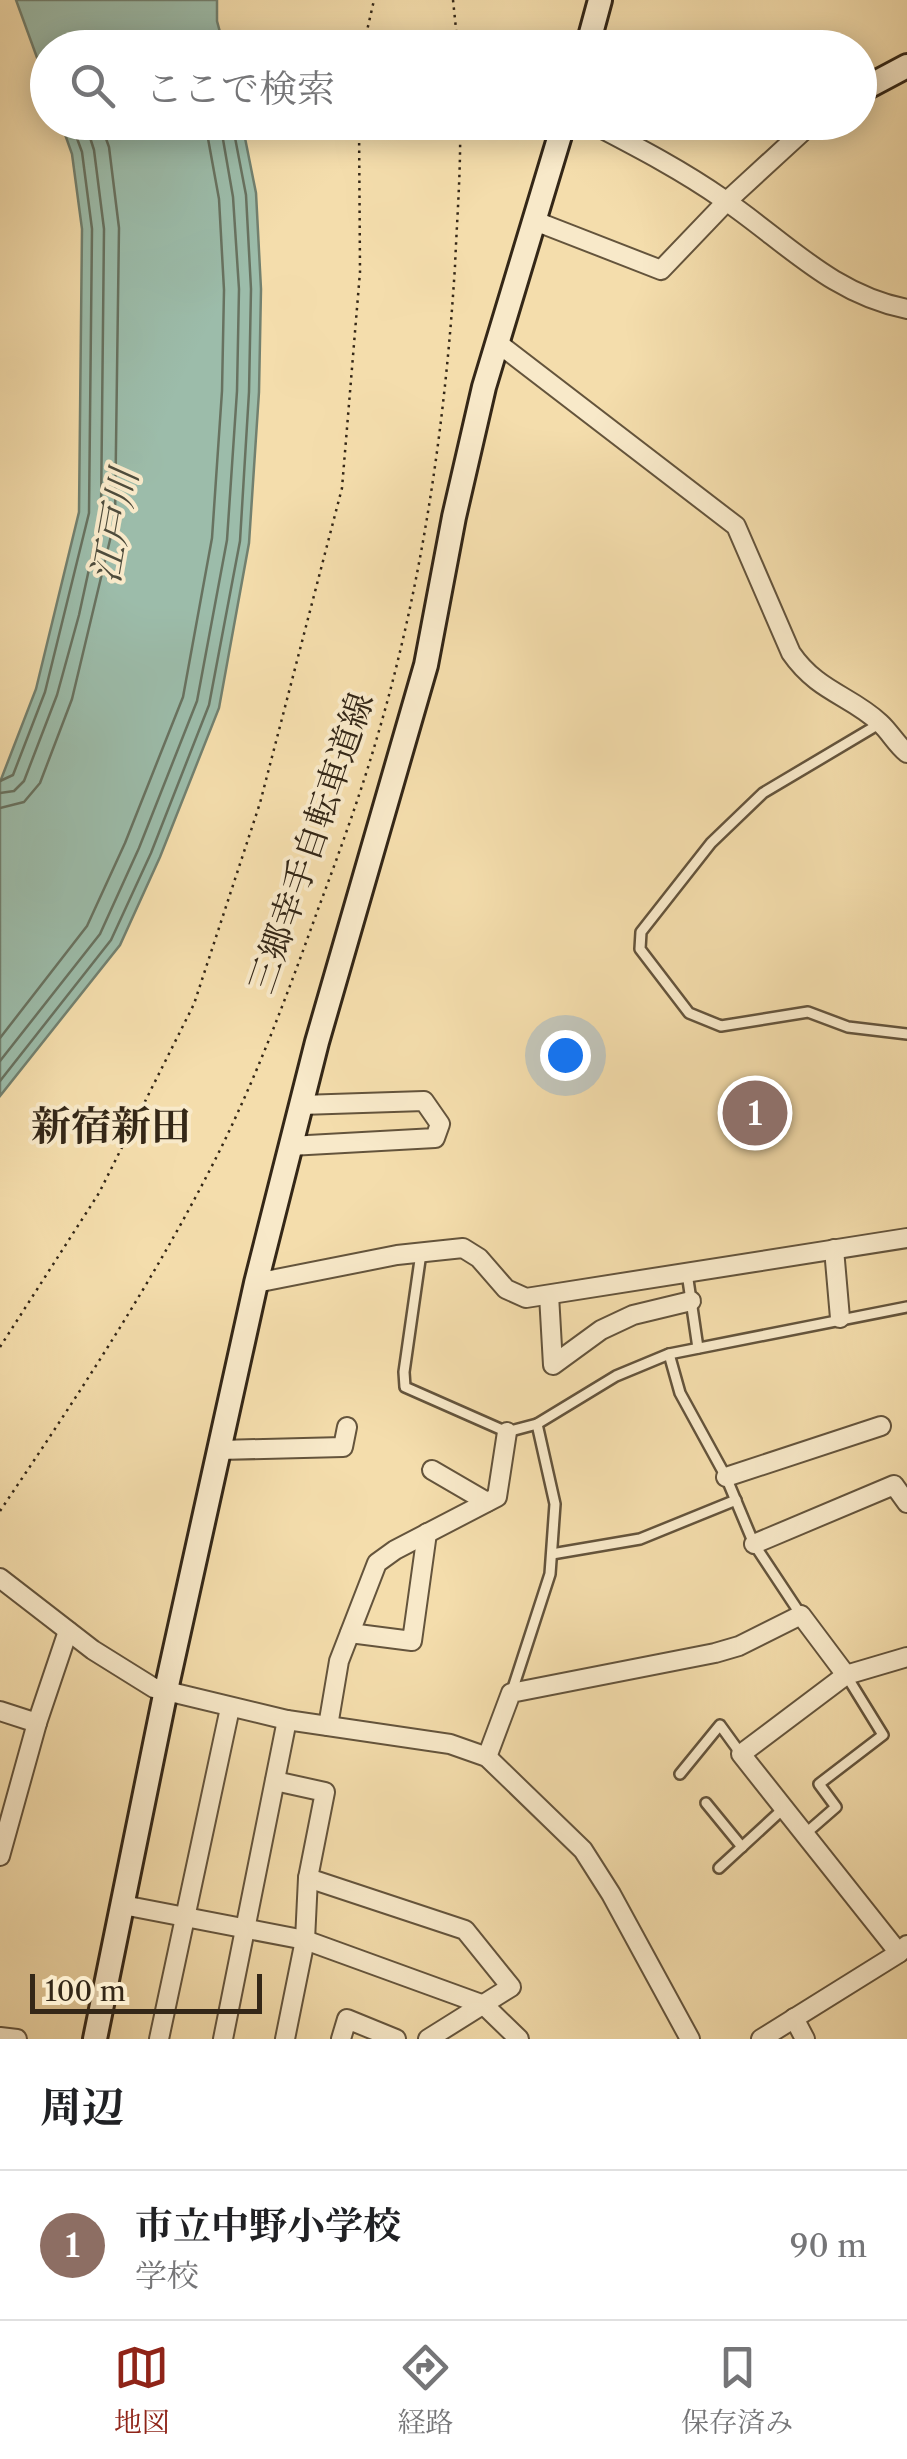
<!DOCTYPE html>
<html lang="ja">
<head>
<meta charset="utf-8">
<style>
	body { margin:0; font-family:"Libre Caslon Text","Noto Serif JP",serif; background:#f2f2f2; color:#202124 }
	.scale { position:absolute; left:30px; bottom:25px; width:232px; box-sizing:border-box; padding-left:10px; border:5px solid #342717; border-top:0; font-size:28px; line-height:35px; white-space:nowrap; color:#342717; -webkit-text-stroke:8px #f8e9c9; paint-order:stroke }
	.you { position:absolute; left:565px; top:1055px; width:35px; height:35px; margin:-25px; border:8px solid #fff; border-radius:50%; background:#1a73e8; box-shadow:0 0 0 15px #1a73e833 }
	.badge { display:grid; place-items:center; width:65px; height:65px; border-radius:50%; background:#8f2418; color:#fff; font-size:32px; font-weight:700 }
	.pin { position:absolute; translate:-50% -50%; border:5px solid #fff; box-shadow:0 2px 10px #0006 }
	.list { margin:0; padding:0; list-style:none }
	h2 { display:flex; justify-content:space-between; align-items:center; height:130px; margin:0; padding:0 40px; font-size:42px }
	h2 small { font-size:32px; font-weight:400; color:#757577 }
	.list li { display:grid; grid-template-columns:65px 1fr auto; gap:30px; align-items:center; box-sizing:border-box; height:150px; padding:0 40px; border-top:2px solid #e0e0e0 }
	.list b { display:block; font-size:38px; white-space:nowrap }
	.list p { margin:0; font-size:32px; white-space:nowrap; color:#757577 }
	.list em { font-size:32px; font-style:normal; color:#757577 }
	.icon { flex:none; width:55px; height:55px; fill:none; stroke:currentColor; stroke-width:2; stroke-linecap:round; stroke-linejoin:round }
	.map { position:relative; flex:none; width:907px; height:2039px; overflow:hidden }
	.search { position:absolute; background:#fff; box-shadow:0 5px 25px #0003; left:30px; right:30px; top:30px; height:110px; display:flex; align-items:center; gap:25px; box-sizing:border-box; padding:0 35px; border-radius:55px; color:#757577; font-size:38px }
	.sheet { height:280px; background:#fff }
	nav { display:flex; justify-content:space-around; align-items:center; box-sizing:border-box; height:140px; border-top:2px solid #e0e0e0; background:#fff; font-size:28px; color:#757577 }
	nav a { display:grid; justify-items:center; gap:5px }
	nav .on { color:#8f2418 }
	.map>svg:first-child { display:block }
	.water { fill:#9cbcaa; stroke:#72806f; stroke-width:2.5 }
	.lines { fill:none; stroke-linecap:round; stroke-linejoin:round }
	.shore { stroke:#687260; stroke-width:2.5 }
	.lane-casing { stroke:#64543c; stroke-width:14 }
	.street-casing { stroke:#64543c; stroke-width:22 }
	.secondary-casing { stroke:#342717; stroke-width:28 }
	.path { stroke:#342717; stroke-width:2.5; stroke-dasharray:2.5 5; stroke-linecap:butt }
	.lane { stroke:#f8e9c9; stroke-width:9 }
	.street { stroke:#f8e9c9; stroke-width:18 }
	.secondary { stroke:#f8e9c9; stroke-width:22 }
	.labels { text-anchor:middle; stroke-width:8; stroke-linejoin:round; paint-order:stroke }
	.street-label { font-size:35px; fill:#342717; stroke:#f8e9c9 }
	.water-label { font-size:38px; font-style:italic; fill:#4e4c3c; stroke:#f8e9c9 }
	.quarter-label { font-size:40px; font-weight:bold; fill:#342717; stroke:#f8e9c9 }
</style>
</head>
<body>
<div class="map">
<svg width="907" height="2039" viewBox="0 0 907 2039">
	<rect width="100%" height="100%" fill="#f4ddac"/>
	<filter id="stains"><feTurbulence type="fractalNoise" baseFrequency=".002" numOctaves="4"/><feColorMatrix values="0 0 0 0 .2 0 0 0 0 .09 0 0 0 0 .02 0 0 0 .5 -.17"/></filter>
	<radialGradient id="worn" r=".72"><stop offset=".6" stop-color="#630" stop-opacity="0"/><stop offset="1" stop-color="#630" stop-opacity=".3"/></radialGradient>
	<g class="water">
		<polygon points="16,0 217,0 217,21 224,47 48,48 47,85"/>
		<polygon points="61,123 242,123 256,193 261,289 259,392 249,543 219,708 160,857 120,945 0,1096 0,782 36,689 79,512 82,229 72,154"/>
	</g>
	<g class="lines">
		<g class="shore">
			<polyline points="0,781 13,775 45,692 89,513 92,229 82,152 71,122"/>
			<polyline points="0,793 14,791 24,781 57,695 79,615 101,514 104,229 94,150 85,122"/>
			<polyline points="0,808 24,802 40,783 72,699 115,519 119,228 109,147 100,122"/>
			<polyline points="0,1038 87,926 125,843 183,697 212,538 222,391 224,290 219,199 205,122"/>
			<polyline points="0,1061 100,934 139,848 197,701 227,540 237,391 239,289 233,197 220,122"/>
			<polyline points="0,1081 111,940 151,853 209,705 240,541 249,392 251,289 246,195 232,122"/>
		</g>
		<defs>
			<g id="lane">
				<polyline points="879,724 763,793 711,843 641,932 640,949 689,1013 721,1026 808,1012 848,1027 907,1034"/>
				<polyline points="421,1253 404,1372 405,1387 507,1432 537,1424"/>
				<polyline points="687,1273 698,1348"/>
				<polyline points="669,1354 680,1393 726,1477 754,1544 801,1615"/>
				<polyline points="552,1554 640,1539 736,1500"/>
				<polyline points="512,1691 550,1574 555,1504 537,1424 616,1376 669,1354 907,1307"/>
				<polyline points="680,1774 720,1725 741,1754"/>
				<polyline points="706,1803 742,1847"/>
				<polyline points="805,1834 836,1807 819,1784 883,1735 846,1675"/>
				<polyline points="719,1868 783,1809"/>
			</g>
			<g id="street">
				<path d="M589 122C635 146 680 169 723 199 785 241 831 294 907 309"/>
				<polyline points="535,221 661,270 727,201 813,122"/>
				<path d="M499 344 736 526 791 653C818 692 850 695 880 723 890 732 896 744 907 753"/>
				<polyline points="290,1146 435,1138 440,1124 424,1101 301,1105"/>
				<polyline points="834,1249 840,1318"/>
				<polyline points="256,1283 397,1255 463,1248 479,1258 506,1289 526,1298 907,1238"/>
				<polyline points="549,1295 553,1365 601,1330 633,1315 691,1301"/>
				<polyline points="220,1450 343,1447 347,1427"/>
				<polyline points="432,1470 487,1502"/>
				<polyline points="726,1477 881,1426"/>
				<polyline points="754,1544 894,1485 907,1503"/>
				<polyline points="0,1578 93,1650 154,1688 287,1720 450,1744 487,1757 583,1850 611,1894 690,2039"/>
				<polyline points="350,1633 412,1641 427,1533"/>
				<polyline points="0,1711 37,1723"/>
				<polyline points="328,1726 339,1661 377,1563 395,1550 497,1497 507,1432"/>
				<polyline points="487,1757 511,1693 715,1653 739,1646 801,1615 846,1675"/>
				<polyline points="275,1781 325,1792 308,1878 465,1930 511,1987 428,2039"/>
				<polyline points="0,1856 37,1723 68,1631"/>
				<polyline points="123,1905 305,1940 484,2005 519,2039"/>
				<polyline points="899,1953 741,1754 846,1675 907,1657"/>
				<polyline points="794,2018 805,2039"/>
				<polyline points="0,2037 17,2039"/>
				<polyline points="159,2039 230,1708"/>
				<polyline points="223,2039 287,1720"/>
				<polyline points="285,2039 305,1940 308,1878"/>
				<polyline points="341,2039 347,2019 396,2039"/>
				<polyline points="761,2039 899,1953 907,1945"/>
			</g>
			<g id="secondary">
				<polyline points="587,48 600,0"/>
				<polyline points="860,91 907,66"/>
				<polyline points="95,2039 166,1690 256,1283 317,1042 426,665 454,517 484,387 564,122"/>
			</g>
		</defs>
		<use href="#lane" class="lane-casing"/>
		<use href="#street" class="street-casing"/>
		<use href="#secondary" class="secondary-casing"/>
		<g class="path">
			<polyline points="453,0 458,48"/>
			<polyline points="360,48 364,44 374,0"/>
			<polyline points="0,1347 99,1193 194,1004 260,803 342,488 360,272 359,122"/>
			<path d="M0 1511C79 1394 157 1276 220 1150 258 1073 288 993 317 912 338 856 359 799 376 741 422 587 445 426 455 266 457 218 461 170 460 122"/>
		</g>
		<use href="#lane" class="lane"/>
		<use href="#street" class="street"/>
		<use href="#secondary" class="secondary"/>
	</g>
	<g class="labels">
		<g class="street-label">
			<text transform="translate(311 843) rotate(-71)" y="12">三郷幸手自転車道線</text>
		</g>
		<g class="water-label">
			<text transform="translate(115 526) rotate(-80)" y="13">江戸川</text>
		</g>
		<g class="quarter-label">
			<text x="111" y="1140">新宿新田</text>
		</g>
	</g>
	<rect width="100%" height="100%" filter="url(#stains)"/>
	<rect width="100%" height="100%" fill="url(#worn)"/>
</svg>
<div class="scale">100 m</div>
<div class="you"></div>
<div class="pin badge" style="left:755px;top:1113px;background:#8d6e63">1</div>
<div class="search"><svg class="icon" aria-label="search" viewBox="0 0 24 24"><circle cx="10" cy="10" r="6"/><path d="M15 15l6 6"/></svg>ここで検索</div>
</div>
<section class="sheet">
<h2>周辺<small></small></h2>
<ul class="list">
<li><span class="badge" style="background:#8d6e63">1</span><div><b>市立中野小学校</b><p>学校</p></div><em>90 m</em></li>
</ul>
</section>
<nav>
<a class="on"><svg class="icon" aria-label="map" viewBox="0 0 24 24"><path d="M3 6l6-2 6 2 6-2v14l-6 2-6-2-6 2zM9 4v14M15 6v14"/></svg>地図</a>
<a><svg class="icon" aria-label="directions" viewBox="0 0 24 24"><path d="M12 3l9 9-9 9-9-9zM9 14v-3h6M13 9l2 2-2 2"/></svg>経路</a>
<a><svg class="icon" aria-label="saved" viewBox="0 0 24 24"><path d="M7 4h10v16l-5-4-5 4z"/></svg>保存済み</a>
</nav>
</body>
</html>
